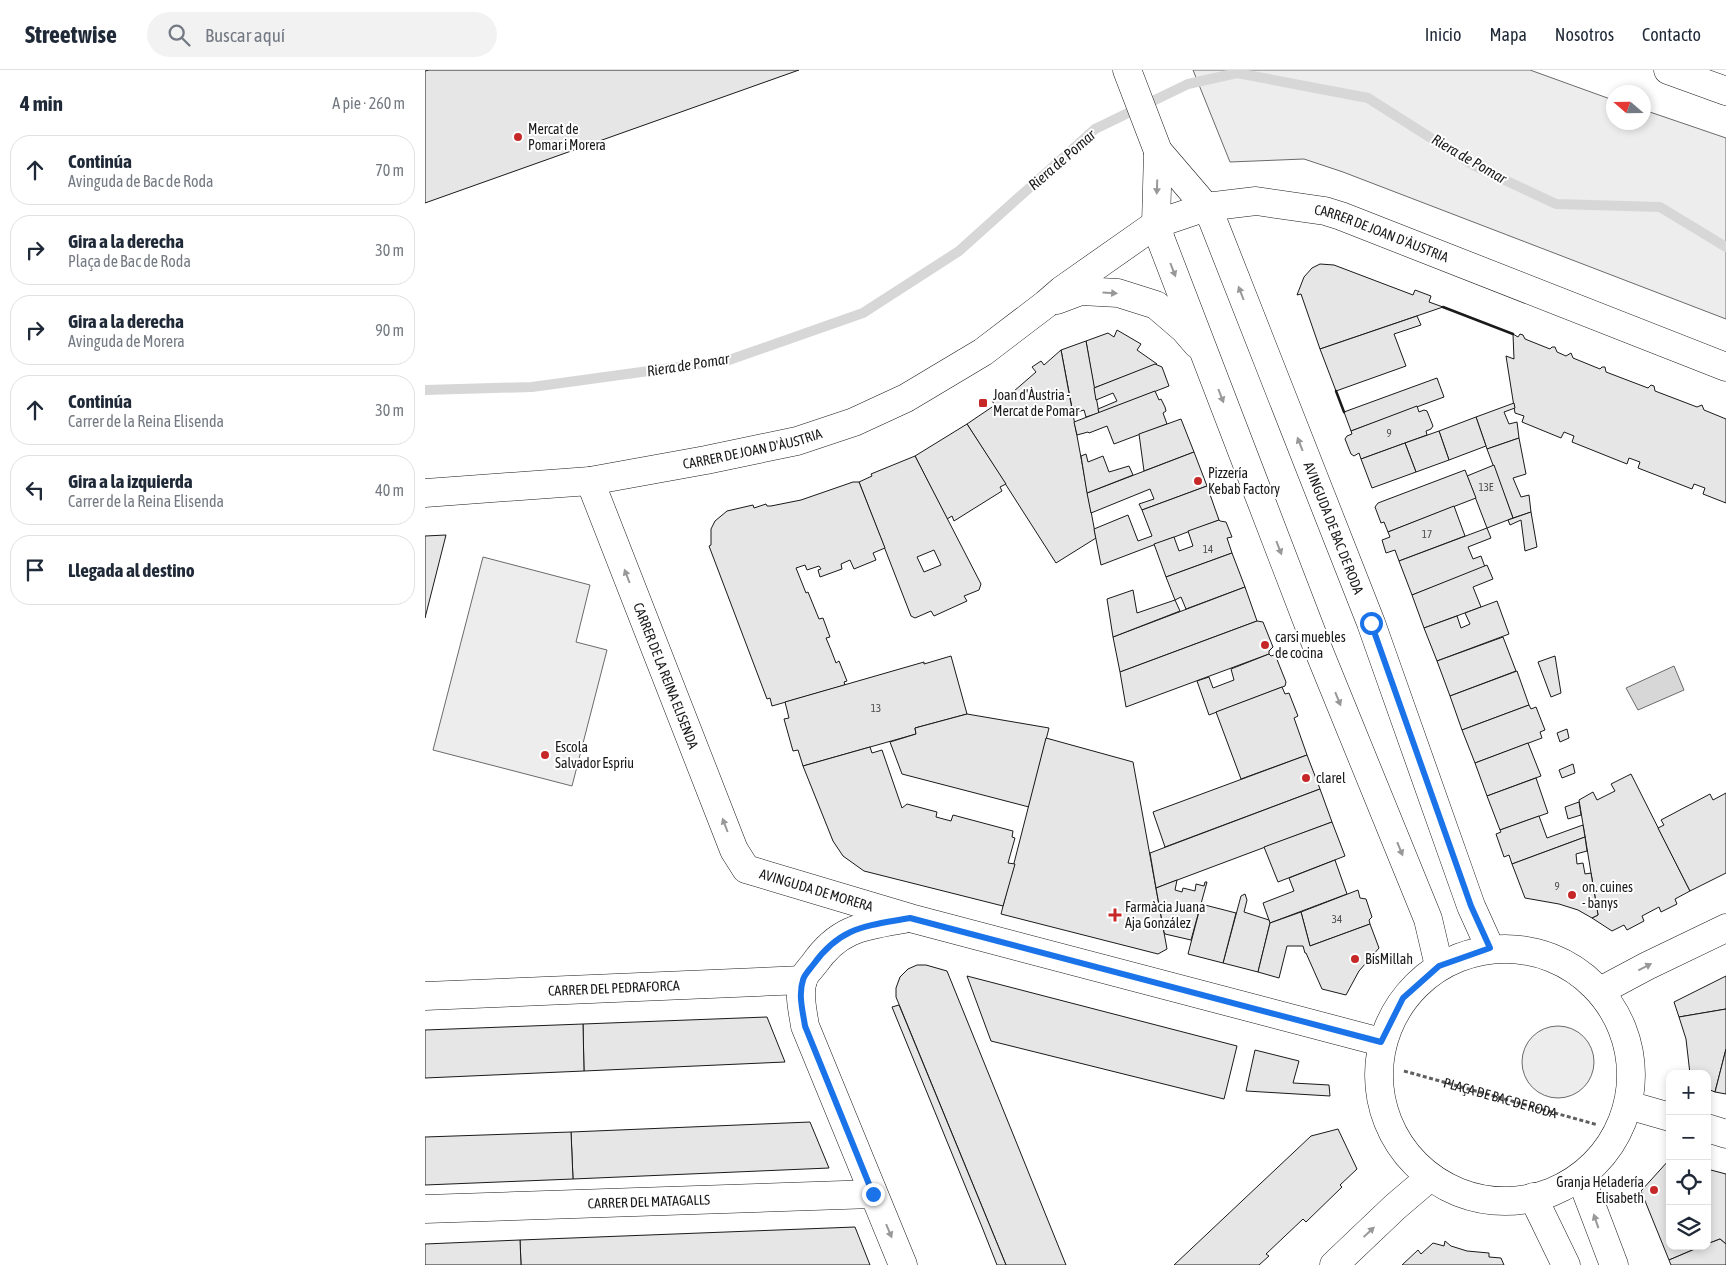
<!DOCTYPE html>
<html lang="es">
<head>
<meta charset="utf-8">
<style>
	body { margin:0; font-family:"Asap Condensed",sans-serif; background:#f2f2f3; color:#1f2937 }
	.controls { position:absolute; right:15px; bottom:15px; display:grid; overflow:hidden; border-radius:10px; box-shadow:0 2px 8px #0003 }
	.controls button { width:45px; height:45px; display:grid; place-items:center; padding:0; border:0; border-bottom:1px solid #e0e1e3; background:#fff; color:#1f2937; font:25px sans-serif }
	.compass { position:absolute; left:1181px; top:15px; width:45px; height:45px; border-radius:50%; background:#fff; box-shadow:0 2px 8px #0003; rotate:290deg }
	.stop { position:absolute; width:15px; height:15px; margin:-11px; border:4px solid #1a73e8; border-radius:50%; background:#fff }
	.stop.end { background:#1a73e8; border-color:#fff; box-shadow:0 1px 5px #0008 }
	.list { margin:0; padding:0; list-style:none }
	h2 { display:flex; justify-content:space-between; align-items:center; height:65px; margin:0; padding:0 20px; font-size:21px }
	h2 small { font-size:16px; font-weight:400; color:#747a83 }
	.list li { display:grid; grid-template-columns:32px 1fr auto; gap:15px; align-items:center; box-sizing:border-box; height:70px; margin:0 10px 10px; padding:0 10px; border:1px solid #e0e1e3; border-radius:20px }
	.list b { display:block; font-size:19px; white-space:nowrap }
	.list p { margin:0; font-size:16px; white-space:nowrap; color:#747a83 }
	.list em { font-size:16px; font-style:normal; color:#747a83 }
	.icon { flex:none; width:28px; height:28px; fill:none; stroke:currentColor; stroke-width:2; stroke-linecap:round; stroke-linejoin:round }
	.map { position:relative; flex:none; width:1301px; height:1195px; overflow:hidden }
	header { display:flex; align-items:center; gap:30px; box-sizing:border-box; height:70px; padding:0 25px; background:#fff; border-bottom:1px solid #e0e1e3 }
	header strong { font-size:24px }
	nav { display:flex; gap:28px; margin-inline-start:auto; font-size:18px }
	.search { width:350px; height:45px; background:#f2f2f3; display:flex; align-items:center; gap:12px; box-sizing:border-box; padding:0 18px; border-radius:28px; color:#747a83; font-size:19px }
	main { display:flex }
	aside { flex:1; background:#fff }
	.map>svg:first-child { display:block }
	.built { fill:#ededed; stroke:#6a6a6a }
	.water { fill:#d7d7d7; stroke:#6a6a6a }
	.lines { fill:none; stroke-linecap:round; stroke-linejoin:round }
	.stream { stroke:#d7d7d7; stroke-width:10 }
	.building { fill:#e6e6e6; stroke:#1a1a1a; fill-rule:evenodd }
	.street-casing { stroke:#1a1a1a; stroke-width:29 }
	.path { stroke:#5f5f5f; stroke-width:3; stroke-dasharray:4 2.5; stroke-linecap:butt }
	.street { stroke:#fff; stroke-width:28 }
	.wall { stroke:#1a1a1a; stroke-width:2.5 }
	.oneway { fill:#989898 }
	.route { stroke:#1a73e8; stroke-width:6 }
	.poi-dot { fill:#c62828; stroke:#fff; stroke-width:2 }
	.labels { text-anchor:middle; stroke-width:4; stroke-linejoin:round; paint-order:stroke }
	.number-label { font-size:11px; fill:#4d4d4d }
	.poi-label { font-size:14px; fill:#1a1a1a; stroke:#fff; text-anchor:start }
	.street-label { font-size:14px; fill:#1a1a1a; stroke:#fff }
	.water-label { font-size:15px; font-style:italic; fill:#1a1a1a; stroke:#fff }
</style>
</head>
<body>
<header>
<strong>Streetwise</strong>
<div class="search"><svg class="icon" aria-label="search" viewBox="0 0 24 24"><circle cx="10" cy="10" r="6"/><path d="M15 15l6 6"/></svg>Buscar aquí</div>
<nav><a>Inicio</a><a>Mapa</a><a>Nosotros</a><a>Contacto</a></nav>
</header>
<main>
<aside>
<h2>4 min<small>A pie · 260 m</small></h2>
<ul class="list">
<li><svg class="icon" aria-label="ahead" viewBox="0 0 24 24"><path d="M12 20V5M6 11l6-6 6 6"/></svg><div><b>Continúa</b><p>Avinguda de Bac de Roda</p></div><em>70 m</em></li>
<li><svg class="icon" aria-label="right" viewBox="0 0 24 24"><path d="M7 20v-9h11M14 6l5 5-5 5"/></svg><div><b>Gira a la derecha</b><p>Plaça de Bac de Roda</p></div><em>30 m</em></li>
<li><svg class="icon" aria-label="right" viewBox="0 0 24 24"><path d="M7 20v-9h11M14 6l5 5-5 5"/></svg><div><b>Gira a la derecha</b><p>Avinguda de Morera</p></div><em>90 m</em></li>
<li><svg class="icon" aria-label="ahead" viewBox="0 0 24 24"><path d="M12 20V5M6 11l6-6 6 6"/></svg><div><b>Continúa</b><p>Carrer de la Reina Elisenda</p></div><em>30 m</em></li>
<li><svg class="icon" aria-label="left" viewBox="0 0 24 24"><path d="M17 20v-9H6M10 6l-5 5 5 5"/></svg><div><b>Gira a la izquierda</b><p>Carrer de la Reina Elisenda</p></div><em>40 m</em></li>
<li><svg class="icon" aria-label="arrive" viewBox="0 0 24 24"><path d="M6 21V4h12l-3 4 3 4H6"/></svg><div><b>Llegada al destino</b></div></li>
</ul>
</aside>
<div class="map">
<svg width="1301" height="1195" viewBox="0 0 1301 1195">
	<rect width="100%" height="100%" fill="#fff"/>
	<g class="built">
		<polygon points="768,0 1105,0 1188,30 1188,52 1218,52 1219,40 1301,68 1301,249 918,102 879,89 805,92"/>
		<polygon points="58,487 165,515 151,572 182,580 147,716 8,680"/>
		<circle cx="1133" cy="992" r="36"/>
	</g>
	<polygon class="water" points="1249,596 1259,620 1213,640 1201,618"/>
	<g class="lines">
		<polyline class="stream" points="0,320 107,317 304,290 438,243 534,181 670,59 763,14 812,3 943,28 1050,96 1131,134 1235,137 1301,177"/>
	</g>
	<g class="building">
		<polygon points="4,0 374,0 0,133 0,1"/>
		<polygon points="895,194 909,195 988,225 990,220 1006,226 1004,232 1018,237 895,279 876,224 872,225 879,207 887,198"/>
		<polygon points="992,246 996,255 969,264 981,296 911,321 895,279"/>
		<polygon points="692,260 716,274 712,280 732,294 669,318 661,271 683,263 689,267"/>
		<polygon points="1088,264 1093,267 1095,264 1098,265 1100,269 1125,279 1127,277 1130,277 1132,282 1141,286 1146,283 1148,288 1175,299 1177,297 1180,297 1181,302 1223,318 1226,315 1229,316 1230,321 1272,337 1277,335 1279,340 1301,349 1301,433 1278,424 1280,418 1269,414 1267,419 1213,398 1215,392 1204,388 1202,394 1147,372 1149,366 1139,362 1136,368 1097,352 1099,346 1090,343 1081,286 1089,289"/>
		<polygon points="661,271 674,343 661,347 659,340 652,342 651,337 647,338 636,280"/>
		<polygon points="636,280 671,468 631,493 542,354 570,335 567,331 577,324 581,328 611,302 607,297 616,291 619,295"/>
		<polygon points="730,294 737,297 744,316 674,343 673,339 692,331 688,323 671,330 669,318"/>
		<polygon points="1012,308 1019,327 926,361 919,342"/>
		<polygon points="730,321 734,330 736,329 740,337 741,341 738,343 742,354 689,374 682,356 664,363 663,362 652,365 649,352"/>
		<polygon points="1089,333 1090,338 1079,342 1084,354 1092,352 1094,368 1062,379 1051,347"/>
		<polygon points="992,336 994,342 999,340 1002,341 1008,356 1006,359 1001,361 1002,365 936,389 934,383 929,386 926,384 920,369 922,366 927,364 926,361"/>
		<polygon points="1051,347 1061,376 1024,390 1014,361"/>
		<polygon points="756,349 769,382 719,401 714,364"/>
		<polygon points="542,354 581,414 575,417 577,421 529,451 527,446 522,449 490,386"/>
		<polygon points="1014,361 1024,390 991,402 980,373"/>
		<polygon points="1094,368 1101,404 1088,408 1096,427 1104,425 1106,442 1088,448 1062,379"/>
		<polygon points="980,373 991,402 947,418 936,389"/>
		<polygon points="769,382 782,416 717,440 714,434 729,429 725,419 666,443 662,423"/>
		<polygon points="661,384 663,392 678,386 684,402 704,396 708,405 662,423 656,386"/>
		<path d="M490 386 556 514 554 520 539 526 542 531 509 546 506 541 490 548 486 546 434 412 447 406 446 404ZM509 480 516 495 499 502 492 487Z"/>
		<polygon points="1069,395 1088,448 1062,458 1042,406"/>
		<polygon points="1040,400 1051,428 963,462 959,452 956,453 950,437 953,433"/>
		<polygon points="428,412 434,412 460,478 448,483 451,490 429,499 425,490 416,494 417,499 395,507 393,500 396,499 394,496 382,500 380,495 371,498 381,523 383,522 394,549 398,548 405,567 401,568 406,580 411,593 414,591 422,611 419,612 420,615 347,636 345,628 342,629 284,476 286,475 286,459 290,451 302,441 328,435 329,438 341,434 342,436 346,436 376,430"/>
		<polygon points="782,416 794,450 676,495 669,459 703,445 713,471 727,466 717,440"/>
		<polygon points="1029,436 1040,466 974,491 970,480 961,483 957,470 965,467 963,462"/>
		<polygon points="1106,442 1112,477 1100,481 1096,450 1085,455 1083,450"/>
		<polygon points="794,450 795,451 801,452 807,467 802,468 807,483 741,507 729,474 749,467 754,481 768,476 763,461"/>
		<polygon points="1062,458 1066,468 1043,477 1048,489 1056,486 1060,497 987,525 974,491"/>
		<polygon points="21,465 0,548 0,466"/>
		<polygon points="807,483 820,517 761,539 756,527 750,530 741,507"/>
		<polygon points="1062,495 1068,509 1048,517 1056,537 999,558 987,525"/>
		<polygon points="820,517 832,551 695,602 688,567"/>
		<polygon points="708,520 712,543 750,530 755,541 688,567 682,529"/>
		<polygon points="1072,531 1084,564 1012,591 999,558 1032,546 1036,558 1045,554 1040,543"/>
		<polygon points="832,551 838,552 848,577 844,581 844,584 701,637 695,602"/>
		<polygon points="1078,567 1091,601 1025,626 1012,591"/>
		<polygon points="844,584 846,586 849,585 851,587 861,612 860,616 784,645 772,611 784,607 788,618 809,610 806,599"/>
		<polygon points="526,586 542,644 490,658 491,664 378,696 373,680 368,681 359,649 364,648 360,632 499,592 499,594"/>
		<polygon points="1130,586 1136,623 1126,627 1113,592"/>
		<polygon points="1092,601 1104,635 1037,660 1025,626"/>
		<polygon points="857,617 860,624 864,623 873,646 869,648 882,685 816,709 791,642"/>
		<polygon points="1104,635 1106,639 1111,637 1120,660 1115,662 1117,668 1050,693 1037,660"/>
		<polygon points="542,644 624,658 604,737 477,704 465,672 491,664 490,658"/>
		<polygon points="1142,659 1144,668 1135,672 1132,663"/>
		<polygon points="621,668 708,692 742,879 733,884 576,844"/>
		<polygon points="1103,673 1116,706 1062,726 1050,693"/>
		<polygon points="445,677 447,683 457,680 477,738 482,734 512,742 511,747 526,751 528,745 588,761 587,767 590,768 583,793 590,794 578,836 439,801 418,786 408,771 378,696"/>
		<polygon points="882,685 895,719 740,777 728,742"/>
		<polygon points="1148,694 1150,703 1137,708 1134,700"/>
		<polygon points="1206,704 1265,821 1250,829 1252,834 1236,842 1234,837 1217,846 1219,851 1202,860 1199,855 1187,861 1167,848 1173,845 1154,730 1168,722 1172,730 1190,721 1186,714"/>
		<polygon points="1111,708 1123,743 1075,760 1062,726"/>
		<polygon points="895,719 907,752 731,818 725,783"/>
		<polygon points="1301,723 1301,803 1265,821 1233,758 1239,755 1236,750 1285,724 1288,730"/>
		<polygon points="1154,732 1156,745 1143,749 1140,737"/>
		<polygon points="1114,746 1122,768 1158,755 1160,767 1087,794 1084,785 1079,787 1071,764 1076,762 1075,760"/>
		<polygon points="907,752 920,786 853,812 839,777"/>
		<polygon points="1160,767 1162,781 1151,784 1152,794 1158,793 1160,804 1166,803 1173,845 1167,848 1153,840 1134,834 1100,828 1087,794"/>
		<polygon points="910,790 922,824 845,853 838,833 869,821 864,808"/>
		<polygon points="752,810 750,820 757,822 758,818 770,821 771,814 779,816 780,812 782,812 766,870 740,864 739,862 731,818"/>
		<polygon points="933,820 935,828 941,829 947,847 944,850 945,854 885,876 876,842"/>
		<polygon points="820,824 822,830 819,842 844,850 845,853 833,902 798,893 816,826"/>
		<polygon points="776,834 811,843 798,893 763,884"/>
		<polygon points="876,842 885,876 945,854 954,878 934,901 921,925 897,919 881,883 880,883 878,876 862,876 854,908 833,902 845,853"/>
		<polygon points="492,895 501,895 522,901 641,1195 581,1195 471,927 471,918 475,907 483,899"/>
		<polygon points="542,906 812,976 799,1029 566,971"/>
		<polygon points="1301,906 1301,939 1254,947 1249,932"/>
		<polygon points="474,935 479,947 581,1195 572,1195 557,1157 467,937"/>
		<polygon points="1301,939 1301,979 1290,1022 1285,1020 1284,1027 1282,1027 1282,1004 1265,1004 1261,969 1254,947"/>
		<polygon points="342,947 360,992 159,1001 158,954"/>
		<polygon points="158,954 159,1001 0,1008 0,960"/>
		<polygon points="1301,979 1301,1024 1290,1022"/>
		<polygon points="830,980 874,991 868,1013 904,1015 905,1026 821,1021"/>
		<polygon points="385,1052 404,1098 148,1109 146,1062"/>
		<polygon points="913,1059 932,1099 915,1115 917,1117 881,1152 878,1149 841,1184 844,1186 834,1195 749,1195 886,1066"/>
		<polygon points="146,1062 148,1109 0,1115 0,1067"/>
		<polygon points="1244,1090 1245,1176 1277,1176 1244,1190 1216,1121"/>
		<polygon points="1282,1099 1301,1104 1301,1174 1295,1169 1282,1174"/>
		<polygon points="430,1157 445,1195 96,1195 95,1170"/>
		<polygon points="1295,1169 1301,1174 1301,1195 1246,1195 1244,1190 1277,1176 1282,1176 1282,1174"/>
		<polygon points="95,1170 96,1195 0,1195 0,1174"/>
		<polygon points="1020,1171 1026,1176 1042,1181 1064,1183 1064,1187 1076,1188 1079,1195 977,1195 993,1180 996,1184 1008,1173 1019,1176"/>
	</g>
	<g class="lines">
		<defs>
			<g id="street">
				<path id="s2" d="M702 0 733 81 781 137 788 151 946 553 1046 836 1065 878"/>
				<polyline points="1243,0 1301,21"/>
				<polyline points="733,81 731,154 736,170 891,574 1003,849 1014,896"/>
				<polyline points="632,230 656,221 693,223 731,235 759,259 772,274"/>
				<path id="s3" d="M165 411 309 780 321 799 485 848 956 972"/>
				<path id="s4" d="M0 423 165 411 281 390 372 371 429 352 481 328 558 282 621 234 637 220 731 154 781 137 831 131 900 141 916 146 1301 297"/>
				<circle cx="1080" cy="1005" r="126"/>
				<polyline points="1177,920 1222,896 1301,858"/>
				<path id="s5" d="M0 926 378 910"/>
				<polyline points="1203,1035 1245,1047"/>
				<polyline points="1282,1058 1301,1064"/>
				<polyline points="1160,1105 1159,1116 1189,1195"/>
				<polyline points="1108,1127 1141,1195"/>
				<path id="s6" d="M0 1139 448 1124"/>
				<path d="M478 1195 380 956C378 942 373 924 378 910 379 905 385 899 389 894 414 858 438 856 479 849"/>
				<polyline points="909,1195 970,1137 1004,1108"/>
			</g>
		</defs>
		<use href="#street" class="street-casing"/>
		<path class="path" id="s1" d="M979 1001 1173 1055"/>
		<use href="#street" class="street"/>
		<g class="wall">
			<polyline points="1018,237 1088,264"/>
			<polyline points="911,321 919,342"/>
		</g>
	</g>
	<defs><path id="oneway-solid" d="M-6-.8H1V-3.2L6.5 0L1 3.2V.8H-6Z" transform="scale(1.25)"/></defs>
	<g class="oneway">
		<use href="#oneway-solid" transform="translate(732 117) rotate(92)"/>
		<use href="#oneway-solid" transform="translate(748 200) rotate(69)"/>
		<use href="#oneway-solid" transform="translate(685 223) rotate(4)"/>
		<use href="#oneway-solid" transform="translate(816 223) rotate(-111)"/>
		<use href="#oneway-solid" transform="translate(796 326) rotate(69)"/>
		<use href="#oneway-solid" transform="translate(875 374) rotate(-111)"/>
		<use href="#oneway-solid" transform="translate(854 478) rotate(69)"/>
		<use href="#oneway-solid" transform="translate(202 506) rotate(-111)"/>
		<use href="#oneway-solid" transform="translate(913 629) rotate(68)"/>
		<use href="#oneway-solid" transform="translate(300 755) rotate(-111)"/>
		<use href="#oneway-solid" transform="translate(975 779) rotate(68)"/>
		<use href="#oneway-solid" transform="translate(1220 897) rotate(-27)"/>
		<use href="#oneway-solid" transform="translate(1171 1151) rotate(-109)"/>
		<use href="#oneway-solid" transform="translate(464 1161) rotate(67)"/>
		<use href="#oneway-solid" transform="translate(944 1162) rotate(-43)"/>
	</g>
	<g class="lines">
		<path class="route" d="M448 1124 380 956C378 942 373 925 378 910 379 905 385 899 388 895 416 856 442 856 485 848L956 972 978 928 1014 896 1065 878 1046 836 946 553"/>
	</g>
	<g class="poi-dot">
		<circle cx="93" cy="67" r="5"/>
		<rect x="553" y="328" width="10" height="10" rx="2.5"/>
		<circle cx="773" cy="411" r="5"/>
		<circle cx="840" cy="575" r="5"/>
		<circle cx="120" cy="685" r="5"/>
		<circle cx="881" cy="708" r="5"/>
		<circle cx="1147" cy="825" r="5"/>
		<path d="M687.5 837.5h5v5h5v5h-5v5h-5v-5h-5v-5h5z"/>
		<circle cx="930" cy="889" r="5"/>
		<circle cx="1229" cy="1120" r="5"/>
	</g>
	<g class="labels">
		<g class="number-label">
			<text x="964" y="367">9</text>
			<text x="1061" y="421">13E</text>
			<text x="1002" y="468">17</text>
			<text x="783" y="483">14</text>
			<text x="451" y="642">13</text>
			<text x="1132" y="820">9</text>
			<text x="912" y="853">34</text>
		</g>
		<g class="poi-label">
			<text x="103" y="64">Mercat de<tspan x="103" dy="16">Pomar i Morera</tspan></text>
			<text x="568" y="330">Joan d'Àustria -<tspan x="568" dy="16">Mercat de Pomar</tspan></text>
			<text x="783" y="408">Pizzería<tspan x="783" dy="16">Kebab Factory</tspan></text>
			<text x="850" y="572">carsi muebles<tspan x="850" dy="16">de cocina</tspan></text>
			<text x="130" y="682">Escola<tspan x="130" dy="16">Salvador Espriu</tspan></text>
			<text x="891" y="713">clarel</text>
			<text x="1157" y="822">on. cuines<tspan x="1157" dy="16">- banys</tspan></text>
			<text x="700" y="842">Farmàcia Juana<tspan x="700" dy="16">Aja González</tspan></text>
			<text x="940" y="894">BisMillah</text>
			<text x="1219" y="1117" text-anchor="end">Granja Heladería<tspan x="1219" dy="16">Elisabeth</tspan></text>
		</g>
		<g class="street-label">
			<text dy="5" stroke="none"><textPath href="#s4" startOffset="1032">CARRER DE JOAN D'ÀUSTRIA</textPath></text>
			<text dy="5" stroke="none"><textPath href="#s4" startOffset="331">CARRER DE JOAN D'ÀUSTRIA</textPath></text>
			<text dy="5" stroke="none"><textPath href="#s2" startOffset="506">AVINGUDA DE BAC DE RODA</textPath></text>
			<text dy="5" stroke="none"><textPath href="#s3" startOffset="209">CARRER DE LA REINA ELISENDA</textPath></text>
			<text dy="5" stroke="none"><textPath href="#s3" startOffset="492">AVINGUDA DE MORERA</textPath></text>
			<text dy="5" stroke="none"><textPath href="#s5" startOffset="189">CARRER DEL PEDRAFORCA</textPath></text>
			<text dy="5" stroke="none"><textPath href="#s1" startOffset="100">PLAÇA DE BAC DE RODA</textPath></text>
			<text dy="5" stroke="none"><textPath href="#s6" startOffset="224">CARRER DEL MATAGALLS</textPath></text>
		</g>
		<g class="water-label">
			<text transform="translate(1044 89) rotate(30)" y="5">Riera de Pomar</text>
			<text transform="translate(637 90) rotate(-41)" y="5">Riera de Pomar</text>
			<text transform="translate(263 295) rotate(-9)" y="5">Riera de Pomar</text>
		</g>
	</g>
</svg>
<div class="controls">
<button>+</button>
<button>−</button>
<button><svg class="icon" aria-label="locate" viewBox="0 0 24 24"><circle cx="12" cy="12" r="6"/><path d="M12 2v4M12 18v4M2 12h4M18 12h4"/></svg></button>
<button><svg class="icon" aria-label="layers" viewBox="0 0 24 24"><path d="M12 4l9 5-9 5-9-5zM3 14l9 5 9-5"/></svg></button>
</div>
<svg class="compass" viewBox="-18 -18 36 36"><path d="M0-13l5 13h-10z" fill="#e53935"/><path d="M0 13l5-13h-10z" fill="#747a83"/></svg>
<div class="stop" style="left:946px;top:553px"></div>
<div class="stop end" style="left:448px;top:1124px"></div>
</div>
</main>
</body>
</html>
